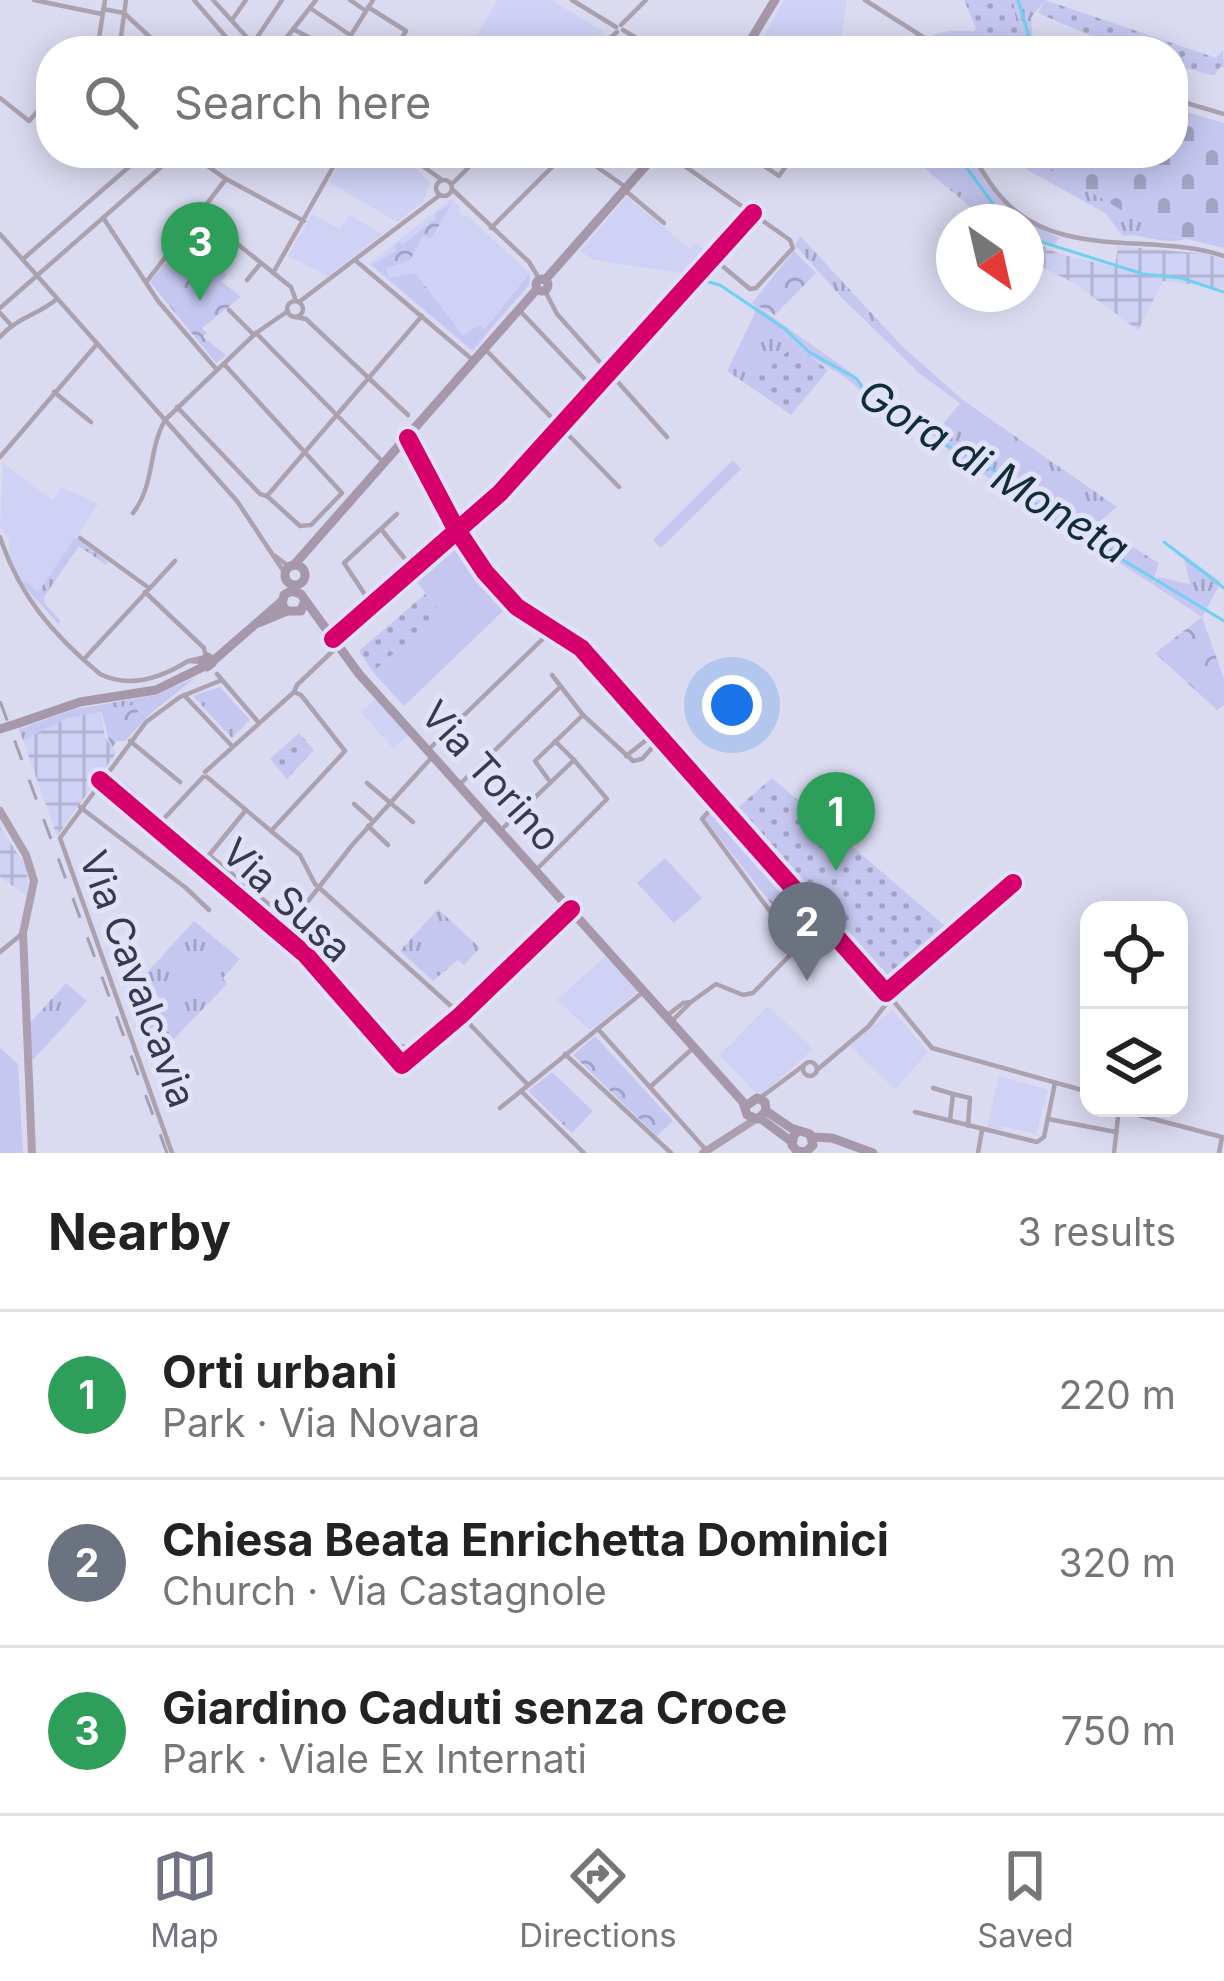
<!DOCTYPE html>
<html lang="en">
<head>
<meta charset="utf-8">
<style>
	body { margin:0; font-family:Inter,sans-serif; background:#f2f2f2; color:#222 }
	.controls { position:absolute; right:36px; bottom:36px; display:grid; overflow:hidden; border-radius:24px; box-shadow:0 6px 30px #0003 }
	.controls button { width:108px; height:108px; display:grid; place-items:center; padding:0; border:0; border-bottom:3px solid #e0e0e0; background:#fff; color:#222; font:60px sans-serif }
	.compass { position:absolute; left:936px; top:204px; width:108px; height:108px; border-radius:50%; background:#fff; box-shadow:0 6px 30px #0003; rotate:146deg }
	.you { position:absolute; left:732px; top:705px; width:42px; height:42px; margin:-30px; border:9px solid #fff; border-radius:50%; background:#1a73e8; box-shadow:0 0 0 18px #1a73e833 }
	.badge { display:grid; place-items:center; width:78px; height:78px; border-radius:50%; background:#717284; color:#fff; font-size:39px; font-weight:700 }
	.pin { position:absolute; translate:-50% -99px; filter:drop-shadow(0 3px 6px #0008) }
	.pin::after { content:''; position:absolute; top:63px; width:42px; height:36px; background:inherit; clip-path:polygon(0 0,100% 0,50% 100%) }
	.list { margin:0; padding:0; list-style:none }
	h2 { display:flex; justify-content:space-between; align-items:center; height:156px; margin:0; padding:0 48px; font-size:51px }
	h2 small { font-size:39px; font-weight:400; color:#767676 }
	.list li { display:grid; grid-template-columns:78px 1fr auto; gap:36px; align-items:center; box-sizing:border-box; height:168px; padding:0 48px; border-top:3px solid #e0e0e0 }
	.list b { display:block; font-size:45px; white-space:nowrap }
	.list p { margin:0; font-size:39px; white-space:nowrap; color:#767676 }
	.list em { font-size:39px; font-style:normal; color:#767676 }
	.icon { flex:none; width:66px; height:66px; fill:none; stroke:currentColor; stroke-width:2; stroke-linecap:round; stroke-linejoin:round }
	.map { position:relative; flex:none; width:1224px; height:1153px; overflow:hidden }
	.search { position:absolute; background:#fff; box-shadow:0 6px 30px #0003; left:36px; right:36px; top:36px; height:132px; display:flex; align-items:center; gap:30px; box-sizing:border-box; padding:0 42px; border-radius:48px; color:#767676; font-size:45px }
	.sheet { height:660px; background:#fff }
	nav { display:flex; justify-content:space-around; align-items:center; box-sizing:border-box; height:168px; border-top:3px solid #e0e0e0; background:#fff; font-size:33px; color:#767676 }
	nav a { display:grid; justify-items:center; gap:6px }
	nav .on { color:#717284 }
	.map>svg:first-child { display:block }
	.built { fill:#cfd1f5 }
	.industrial { fill:url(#industrial-grid) }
	.grass { fill:url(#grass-tufts) }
	.forest { fill:url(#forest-crowns) }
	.cemetery { fill:url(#cemetery-stones) }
	.garden { fill:url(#garden-dots) }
	.pitch { fill:#c6c7f0 }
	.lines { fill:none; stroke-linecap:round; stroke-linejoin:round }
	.stream { stroke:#70cff2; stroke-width:3 }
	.street { stroke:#aca1af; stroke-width:4.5 }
	.secondary { stroke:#aca0b0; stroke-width:8 }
	.primary { stroke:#a698aa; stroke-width:9 }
	.rail { stroke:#a69fad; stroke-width:3; stroke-dasharray:21 21; stroke-linecap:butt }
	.primary-bridge { stroke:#a698aa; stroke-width:9 }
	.cycleway-casing { stroke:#e0e1fa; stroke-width:26 }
	.cycleway { stroke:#d6006c; stroke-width:18 }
	.labels { text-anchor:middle; stroke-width:10; stroke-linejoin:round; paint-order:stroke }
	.street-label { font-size:39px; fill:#39394a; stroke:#e0e1fa }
	.water-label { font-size:42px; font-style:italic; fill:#112d36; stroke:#e0e1fa }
</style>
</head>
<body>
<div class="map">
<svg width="1224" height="1153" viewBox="0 0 1224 1153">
	<defs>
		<pattern id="industrial-grid" width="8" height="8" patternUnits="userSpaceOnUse" patternTransform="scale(3)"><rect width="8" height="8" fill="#cfd1f5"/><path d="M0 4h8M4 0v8" fill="none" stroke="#b2b4d4"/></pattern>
		<pattern id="grass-tufts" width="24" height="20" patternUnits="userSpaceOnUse" patternTransform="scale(3)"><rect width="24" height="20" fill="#c6c7f0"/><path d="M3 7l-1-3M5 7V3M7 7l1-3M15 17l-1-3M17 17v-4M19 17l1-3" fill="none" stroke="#a2a3c4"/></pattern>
		<pattern id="forest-crowns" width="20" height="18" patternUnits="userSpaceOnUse" patternTransform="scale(3)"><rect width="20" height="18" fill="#c6c7f0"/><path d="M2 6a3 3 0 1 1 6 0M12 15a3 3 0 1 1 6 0" fill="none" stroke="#a2a3c4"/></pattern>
		<pattern id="cemetery-stones" width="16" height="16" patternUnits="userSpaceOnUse" patternTransform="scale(3)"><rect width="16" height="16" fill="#c6c7f0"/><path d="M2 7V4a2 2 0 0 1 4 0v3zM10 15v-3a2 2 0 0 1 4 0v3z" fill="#a2a3c4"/></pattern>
		<pattern id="garden-dots" width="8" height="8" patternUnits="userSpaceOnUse" patternTransform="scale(3)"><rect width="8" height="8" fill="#c6c7f0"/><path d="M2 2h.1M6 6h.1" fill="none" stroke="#a2a3c4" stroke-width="1.8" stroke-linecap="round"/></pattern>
	</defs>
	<rect width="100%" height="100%" fill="#dadbf1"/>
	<g class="built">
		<polygon points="498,0 551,0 605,32 584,51 498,51 475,38"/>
		<polygon points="784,0 847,0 839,51 756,50"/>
		<polygon points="345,153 400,153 430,183 424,201 397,222 329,182"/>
		<polygon points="627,197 690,249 696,243 708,254 689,274 594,260 580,251"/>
		<polygon points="451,199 459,206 460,215 467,216 530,273 483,329 487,335 473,352 369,264"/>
		<polygon points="312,214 340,229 349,215 382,234 328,276 288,256"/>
		<polygon points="3,463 52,500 62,487 98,504 35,601 9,560 9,539 0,527"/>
		<polygon points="377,699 408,735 393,748 361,712"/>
		<polygon points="606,956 639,991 590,1030 557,1000"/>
		<polygon points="768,1006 813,1049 759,1097 720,1055"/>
		<polygon points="892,1010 928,1052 895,1089 850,1046"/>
		<polygon points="999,1076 1048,1090 1036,1134 1003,1126 998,1133 987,1127"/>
	</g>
	<g class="industrial">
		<polygon points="1038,243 1059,254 1115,267 1118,246 1207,254 1224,260 1224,288 1163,281 1138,330 1074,283 1040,266 1031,255"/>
		<polygon points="100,706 105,737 116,753 57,836 19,729 76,709"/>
		<polygon points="0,827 26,867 29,897 0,877"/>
	</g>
	<g class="grass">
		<path d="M1013 0H1045L1031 18 1034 51 932 36C956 24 992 35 1018 39Z"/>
		<path d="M912 153H967C997 194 1012 217 1060 238L1052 246 1038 243 1031 255 1026 252V222H983C963 195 932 180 912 153Z"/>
		<path d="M1032 157 1159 232 1185 239C1162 246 1145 233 1123 236L1105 213 1024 168Z"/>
		<path d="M800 236 903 347 963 400 1117 507 1085 534 1052 521 949 451 900 404 863 394C851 376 814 362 795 345L767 370 759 360 745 383 727 371 755 313 754 304 856 376 867 391 902 402 937 432 960 403 920 374 841 297 795 245Z"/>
		<polygon points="75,537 108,562 106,565 79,546 44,597 45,604 61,621 58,624 23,584 25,580 38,593"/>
		<polygon points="1183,554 1221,582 1202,617 1152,584 1159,577 1190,584"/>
		<polygon points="196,677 150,714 125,741 116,741 141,704 68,718 23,740 19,729 76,709 157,695"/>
		<polygon points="220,687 250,720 232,738 193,696"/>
		<polygon points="438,909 480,948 464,965 458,960 433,981 400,951"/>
		<polygon points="194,921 240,959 223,978 227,984 171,1042 162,1035 146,1037 134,1026 160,999 142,978"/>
		<polygon points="66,983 87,1001 30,1063 30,1023"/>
		<polygon points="552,1072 593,1111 572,1133 528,1091"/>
	</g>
	<g class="forest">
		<polygon points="452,203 431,239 423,236 410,260 386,268 389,278 415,273 463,336 479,325 484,329 530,273 529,285 472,350 372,265 396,251 394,246 399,242 402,245 435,219 436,213"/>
		<polygon points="183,241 227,275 221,281 241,297 202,328 207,333 203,337 226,355 216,363 150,282"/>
		<polygon points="794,251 816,273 775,315 752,303"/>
		<polygon points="733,460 741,469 661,548 653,540"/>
		<polygon points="1096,525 1159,563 1152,584 1109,556 1085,534"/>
		<polygon points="1202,617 1224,679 1224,705 1217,710 1155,653"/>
		<polygon points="143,704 111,749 101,709"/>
		<polygon points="714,810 812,920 796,935 704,818"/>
		<polygon points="595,1036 673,1121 657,1136 573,1055"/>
	</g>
	<polygon class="cemetery" points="1173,108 1224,123 1224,248 1159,232 1024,153 1173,153"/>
	<g class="garden">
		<polygon points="964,0 1013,0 1019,40 974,32 976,28"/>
		<polygon points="1045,0 1216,58 1223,50 1224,68 1220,67 1214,76 1173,64 1173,51 1127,51 1038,13"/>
		<polygon points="795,345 828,370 791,415 745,383 759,360 768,369"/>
		<polygon points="425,594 441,612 373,672 359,651"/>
		<polygon points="299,733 314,750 287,779 270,759"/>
		<polygon points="772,778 952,932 892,983 735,810"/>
	</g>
	<g class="pitch">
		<polygon points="454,538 506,608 404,706 373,672 440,612 411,575"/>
		<polygon points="665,858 702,898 674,923 637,883"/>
		<polygon points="0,1048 18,1064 23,1153 0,1153"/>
	</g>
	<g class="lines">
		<g class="stream">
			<polyline points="943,37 1026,46 1028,33 1018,0"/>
			<polyline points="956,153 1006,222"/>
			<polyline points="1026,237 1143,274 1181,278 1224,292"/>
			<polyline points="705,281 720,285 785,329 809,352 857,379 866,393 908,407 946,445 997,472 1054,519 1077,521 1123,560 1224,621"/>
			<polyline points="1164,542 1224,588"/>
		</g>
		<g class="street">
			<polyline points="34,0 102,14"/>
			<polyline points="194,0 238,51"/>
			<polyline points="213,0 252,43"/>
			<polyline points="350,0 366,11"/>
			<polyline points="572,0 616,27"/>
			<polyline points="865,0 945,51"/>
			<polyline points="368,7 406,31 394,51"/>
			<polyline points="310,8 350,35"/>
			<polyline points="103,9 124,13 165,51"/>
			<polyline points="232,20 246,0"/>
			<polyline points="621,25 646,0"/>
			<polyline points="293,29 335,51"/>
			<polyline points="623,30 658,51"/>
			<polyline points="941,47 947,43 1000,51"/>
			<polyline points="97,51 105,0"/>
			<polyline points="119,51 126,0"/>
			<polyline points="248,51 282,0"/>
			<polyline points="276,51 316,0"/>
			<polyline points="341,51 373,0"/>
			<polyline points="596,51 617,32"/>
			<polyline points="0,98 29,121 51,96"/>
			<polyline points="1173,99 1224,114"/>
			<polyline points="189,153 226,179 304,221"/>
			<polyline points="309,153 333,167"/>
			<polyline points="405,153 442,180"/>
			<polyline points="577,153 627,188"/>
			<polyline points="666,153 790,240 793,248 756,288 750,289 714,259"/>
			<polyline points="745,153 779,176 795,153"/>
			<path d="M971 153C981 168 990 186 1003 199 1058 261 1153 232 1224 256"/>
			<circle cx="444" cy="188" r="8"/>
			<polyline points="453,183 483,153"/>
			<polyline points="452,189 529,262 540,280"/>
			<polyline points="627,192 664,223"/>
			<polyline points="199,213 291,287 296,301"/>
			<polyline points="104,219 158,301 217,370"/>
			<polyline points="491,228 566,153"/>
			<polyline points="0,234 237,501 286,575"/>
			<polyline points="23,259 145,153"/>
			<polyline points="355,260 474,361"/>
			<polyline points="273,273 341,153"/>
			<polyline points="247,280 261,263"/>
			<polyline points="147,281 226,179"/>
			<polyline points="545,291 557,314 667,437"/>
			<circle cx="295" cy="309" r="8"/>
			<polyline points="299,302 440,195"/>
			<polyline points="0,308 177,153"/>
			<polyline points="229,310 254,335"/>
			<polyline points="521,312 596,391"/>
			<polyline points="0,313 11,325"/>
			<polyline points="296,317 306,319 408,415"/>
			<polyline points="256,333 381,460"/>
			<path d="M0 337C16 318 38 315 57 299"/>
			<polyline points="485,349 619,487"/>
			<polyline points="54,392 91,422"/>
			<polyline points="177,407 260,494 267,496 300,526 311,525 342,493 224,364"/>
			<polyline points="408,438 455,527 485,572 517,607 581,648 886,993 1013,883"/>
			<polyline points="0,457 97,344"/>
			<polyline points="267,496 422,316"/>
			<path d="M133 513C155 485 148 450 165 420L256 333 288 311"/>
			<polyline points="381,529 413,569"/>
			<path d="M0 537C19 595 53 635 100 674 130 689 161 678 188 661"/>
			<polyline points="80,538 149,588"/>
			<polyline points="275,556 290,567"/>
			<polyline points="145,592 204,648 206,657 188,661 203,662"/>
			<polyline points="372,605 344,563 397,514"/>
			<polyline points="333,639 500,493 753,213"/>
			<polyline points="85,658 175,561"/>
			<polyline points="217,674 259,723"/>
			<polyline points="552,675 583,715 633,761 642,759 660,739"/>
			<polyline points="294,692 297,685 338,646"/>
			<polyline points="184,695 232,746"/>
			<polyline points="130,741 180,782"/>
			<polyline points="428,750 553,629"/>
			<polyline points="626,756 654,734"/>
			<polyline points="106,772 134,794"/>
			<polyline points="205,772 294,692 301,695 345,751 271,831 207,777"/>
			<polyline points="548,779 535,761 583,715"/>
			<polyline points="100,780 306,955 402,1065 461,1015 571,909"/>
			<polyline points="367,783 413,822"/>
			<polyline points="459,785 558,689"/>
			<polyline points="354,804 372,820"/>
			<polyline points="80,807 186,888 209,910"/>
			<polyline points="368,826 388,845"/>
			<polyline points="156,827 203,777"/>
			<polyline points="502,829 574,760 555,741"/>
			<polyline points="271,831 300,855 315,884 461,1015 528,1085"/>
			<polyline points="209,855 277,911 296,918 305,930 305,942 395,1045 419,1050"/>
			<polyline points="201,865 246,810"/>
			<polyline points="536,870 607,799 574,760"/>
			<polyline points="426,882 487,816"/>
			<polyline points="819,919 798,940 797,948 823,925"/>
			<polyline points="282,934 353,844 433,756"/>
			<polyline points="0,952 23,933"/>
			<polygon points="887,993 891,1000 884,1004 880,998"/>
			<polyline points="891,998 932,1048 1089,1092"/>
			<polyline points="691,1002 716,984 743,995 753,993 797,948 702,819 716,803"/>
			<polyline points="669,1014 683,1003 691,1002 671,1022"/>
			<polyline points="598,1029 706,1150"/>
			<polyline points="565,1054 671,1153"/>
			<circle cx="810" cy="1069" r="7"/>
			<polyline points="817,1070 869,1026 886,1004"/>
			<polyline points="650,1087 692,1049"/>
			<polyline points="933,1088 953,1094"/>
			<polyline points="521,1091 584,1153"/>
			<polyline points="760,1098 803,1066"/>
			<polyline points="500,1108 642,993"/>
			<polyline points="1119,1110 1222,1137 1219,1153"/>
			<polyline points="915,1112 1037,1142 1044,1137 1055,1083"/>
			<polyline points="1048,1119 1116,1132"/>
			<polyline points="950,1120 953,1094 970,1098 968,1126"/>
			<polyline points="172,1153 60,838 146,722 180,697 222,680"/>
			<polyline points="978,1153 982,1130"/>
			<polyline points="1114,1153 1119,1108"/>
		</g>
		<g class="secondary">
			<polyline points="0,811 26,855 34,881 23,933 32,1153"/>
			<polyline points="703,1153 756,1119"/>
		</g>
		<g class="primary">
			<polyline points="744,51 775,0"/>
			<circle cx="542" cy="285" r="6"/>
			<polyline points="545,280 657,153"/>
			<polyline points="294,565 537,289"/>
			<circle cx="295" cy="575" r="10"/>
			<polyline points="305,600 359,674 743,1102 747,1115 758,1119 766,1111 765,1102 757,1098 746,1106"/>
			<polyline points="258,623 287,611 301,611 305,600 301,594 291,591 284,595 282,605 287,611"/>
			<polygon points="208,657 212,663 207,667 203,661"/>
			<polyline points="213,661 282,601"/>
			<polyline points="19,723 80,702 156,690 205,666"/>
			<polyline points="766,1111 791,1128 810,1134 813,1145 806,1152 797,1151 792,1145 794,1135 799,1131"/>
			<polyline points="760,1118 792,1142"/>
			<polyline points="812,1137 832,1138 873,1153"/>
		</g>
		<polyline class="rail" points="0,701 167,1153"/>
		<polyline class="primary-bridge" points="0,729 19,723"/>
		<defs>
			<g id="cycleway">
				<polyline points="408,438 455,527 485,572 517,607 581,648 886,993 1013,883"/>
				<polyline points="333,639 500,493 753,213"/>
				<polyline points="100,780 306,955 402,1065 461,1015 571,909"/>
			</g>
		</defs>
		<use href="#cycleway" class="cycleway-casing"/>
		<use href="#cycleway" class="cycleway"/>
	</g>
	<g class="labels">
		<g class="street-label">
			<text transform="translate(491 776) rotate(48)" y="14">Via Torino</text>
			<text transform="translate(287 900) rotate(43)" y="14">Via Susa</text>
			<text transform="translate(138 979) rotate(70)" y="14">Via Cavalcavia</text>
		</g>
		<g class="water-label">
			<text transform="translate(994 471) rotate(32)" y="15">Gora di Moneta</text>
		</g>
	</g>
</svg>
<div class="controls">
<button><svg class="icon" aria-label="locate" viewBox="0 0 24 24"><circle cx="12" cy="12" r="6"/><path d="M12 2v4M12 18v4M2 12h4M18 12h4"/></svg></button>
<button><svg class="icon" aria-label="layers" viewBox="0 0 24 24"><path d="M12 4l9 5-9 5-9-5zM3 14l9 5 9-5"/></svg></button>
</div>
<svg class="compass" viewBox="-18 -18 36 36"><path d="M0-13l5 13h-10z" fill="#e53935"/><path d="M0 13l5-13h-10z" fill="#767676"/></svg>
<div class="you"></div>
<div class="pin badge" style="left:836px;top:871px;background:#2e9e5b">1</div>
<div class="pin badge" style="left:807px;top:981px;background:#6b7280">2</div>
<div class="pin badge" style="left:200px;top:301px;background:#2e9e5b">3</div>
<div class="search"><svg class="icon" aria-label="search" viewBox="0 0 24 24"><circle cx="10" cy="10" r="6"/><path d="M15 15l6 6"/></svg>Search here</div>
</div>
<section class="sheet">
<h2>Nearby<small>3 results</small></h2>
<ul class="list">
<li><span class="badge" style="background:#2e9e5b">1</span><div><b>Orti urbani</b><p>Park · Via Novara</p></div><em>220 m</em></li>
<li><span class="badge" style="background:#6b7280">2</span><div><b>Chiesa Beata Enrichetta Dominici</b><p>Church · Via Castagnole</p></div><em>320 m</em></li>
<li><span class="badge" style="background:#2e9e5b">3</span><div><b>Giardino Caduti senza Croce</b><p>Park · Viale Ex Internati</p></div><em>750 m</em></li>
</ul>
</section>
<nav>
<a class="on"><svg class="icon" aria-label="map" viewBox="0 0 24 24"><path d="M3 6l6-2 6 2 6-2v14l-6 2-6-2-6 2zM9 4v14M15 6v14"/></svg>Map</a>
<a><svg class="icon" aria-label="directions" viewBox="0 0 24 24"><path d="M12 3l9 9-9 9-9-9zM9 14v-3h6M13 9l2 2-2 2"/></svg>Directions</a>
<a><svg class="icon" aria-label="saved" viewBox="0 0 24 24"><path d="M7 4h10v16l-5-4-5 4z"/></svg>Saved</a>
</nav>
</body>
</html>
